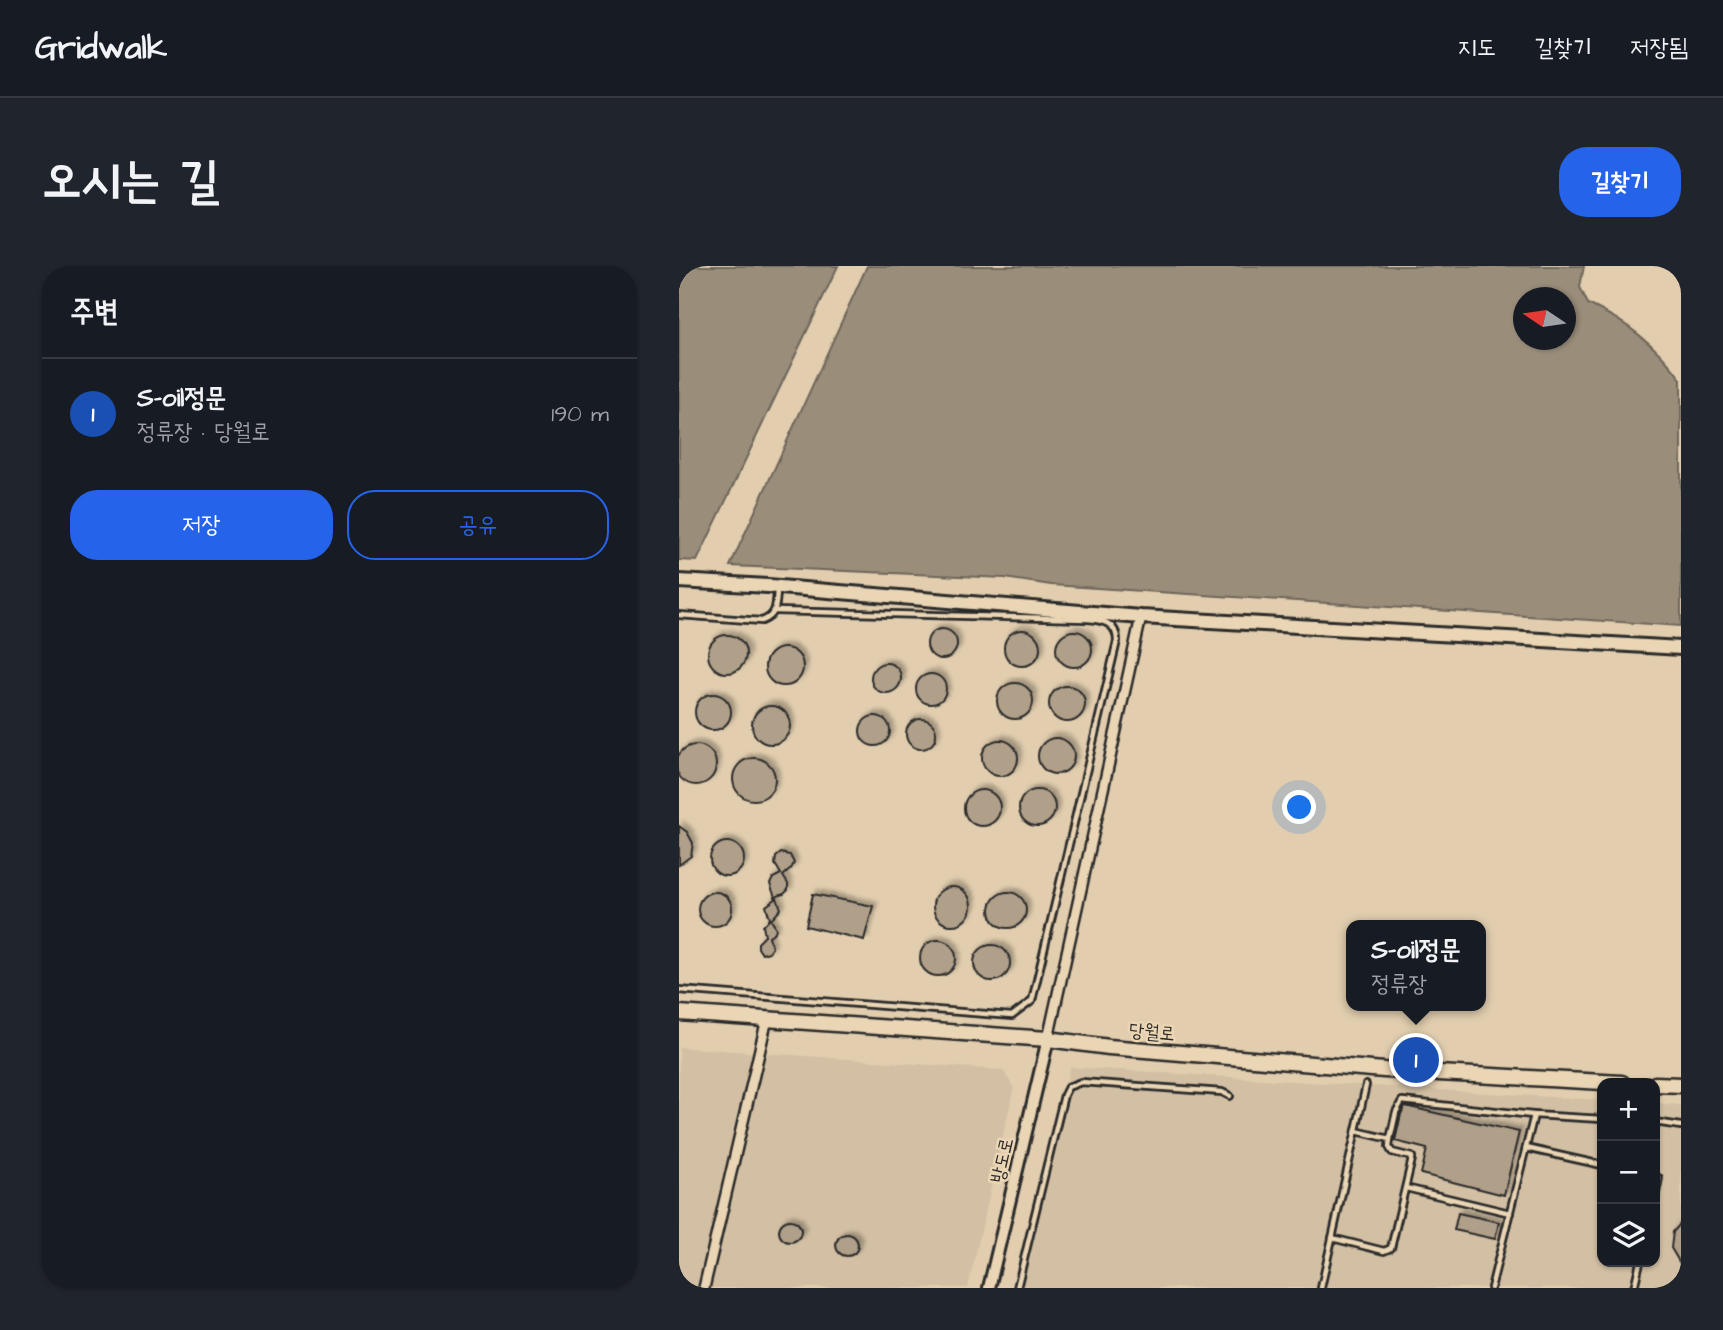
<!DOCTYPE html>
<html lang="ko">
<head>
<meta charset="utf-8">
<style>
	body { margin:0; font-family:"Architects Daughter","Poor Story",sans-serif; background:#20242c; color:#f1f3f6 }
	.controls { position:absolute; right:21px; bottom:21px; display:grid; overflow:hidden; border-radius:14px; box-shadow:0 2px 5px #0004 }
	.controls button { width:63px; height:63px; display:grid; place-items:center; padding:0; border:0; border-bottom:2px solid #363941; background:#171b24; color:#f1f3f6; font:35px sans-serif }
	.compass { position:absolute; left:834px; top:21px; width:63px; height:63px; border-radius:50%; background:#171b24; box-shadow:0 2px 5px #0004; rotate:283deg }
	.you { position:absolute; left:621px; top:542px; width:24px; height:24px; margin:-18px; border:5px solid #fff; border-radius:50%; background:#1a73e8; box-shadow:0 0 0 10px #1a73e833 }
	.badge { display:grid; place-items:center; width:46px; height:46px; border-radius:50%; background:#2563eb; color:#fff; font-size:23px; font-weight:700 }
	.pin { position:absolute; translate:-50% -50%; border:4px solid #fff; box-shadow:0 2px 7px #0006 }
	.popup { position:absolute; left:667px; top:654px; width:140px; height:91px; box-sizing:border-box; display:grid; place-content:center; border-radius:14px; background:#171b24; filter:drop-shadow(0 2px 5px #0005); font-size:23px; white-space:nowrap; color:#9ea1a6 }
	.popup b { font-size:26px; color:#f1f3f6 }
	.popup::after { content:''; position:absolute; left:50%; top:100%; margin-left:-14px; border:14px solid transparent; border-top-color:#171b24 }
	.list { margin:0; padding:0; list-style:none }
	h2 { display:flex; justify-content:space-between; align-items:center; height:91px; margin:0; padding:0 28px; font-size:30px }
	h2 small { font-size:23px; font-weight:400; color:#9ea1a6 }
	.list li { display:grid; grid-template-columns:46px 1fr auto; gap:21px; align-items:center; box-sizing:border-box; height:112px; padding:0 28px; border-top:2px solid #363941 }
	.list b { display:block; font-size:26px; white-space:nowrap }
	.list p { margin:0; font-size:23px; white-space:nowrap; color:#9ea1a6 }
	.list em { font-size:23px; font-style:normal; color:#9ea1a6 }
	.actions { display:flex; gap:14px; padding:21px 28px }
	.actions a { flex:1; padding:16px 0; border:2px solid #2563eb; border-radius:28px; text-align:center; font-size:24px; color:#2563eb }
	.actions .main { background:#2563eb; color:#fff }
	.icon { flex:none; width:38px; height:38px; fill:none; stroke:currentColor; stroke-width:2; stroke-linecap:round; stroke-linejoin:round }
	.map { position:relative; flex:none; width:1002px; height:1022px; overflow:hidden; border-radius:28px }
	header { display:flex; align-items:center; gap:42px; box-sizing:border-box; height:98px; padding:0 35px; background:#171b24; border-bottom:2px solid #363941 }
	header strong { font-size:33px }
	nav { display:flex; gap:38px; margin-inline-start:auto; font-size:24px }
	.intro { display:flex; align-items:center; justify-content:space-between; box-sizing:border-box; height:168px; padding:0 42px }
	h1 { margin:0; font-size:49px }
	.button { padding:18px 32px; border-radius:28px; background:#2563eb; color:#fff; font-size:24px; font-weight:700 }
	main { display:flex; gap:42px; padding:0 42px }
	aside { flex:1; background:#171b24; border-radius:28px; box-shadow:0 2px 5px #0004 }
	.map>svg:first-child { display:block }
	.built { fill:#d3c0a4 }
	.water { fill:#9a8d7a; stroke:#6e665a; stroke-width:2; fill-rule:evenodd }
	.building { fill:#b0a08a; stroke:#2b2b2b; stroke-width:2; filter:url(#shadow) }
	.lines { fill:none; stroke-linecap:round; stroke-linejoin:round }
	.service-casing { stroke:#2b2b2b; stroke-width:10 }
	.minor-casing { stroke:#2b2b2b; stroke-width:14 }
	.tertiary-casing { stroke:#2b2b2b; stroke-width:16 }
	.secondary-casing { stroke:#2b2b2b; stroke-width:18 }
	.primary-casing { stroke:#2b2b2b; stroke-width:19 }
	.service { stroke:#ead5b4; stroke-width:4.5 }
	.minor { stroke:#ead5b4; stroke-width:9 }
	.tertiary { stroke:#ead5b4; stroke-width:10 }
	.secondary { stroke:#ead5b4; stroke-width:12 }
	.primary { stroke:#ead5b4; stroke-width:14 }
	.labels { text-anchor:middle; stroke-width:5; stroke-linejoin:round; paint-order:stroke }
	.street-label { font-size:19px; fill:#2b2b2b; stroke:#ead5b4 }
</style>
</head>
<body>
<header>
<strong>Gridwalk</strong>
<nav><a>지도</a><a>길찾기</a><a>저장됨</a></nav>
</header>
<div class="intro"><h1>오시는 길</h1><a class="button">길찾기</a></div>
<main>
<aside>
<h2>주변<small></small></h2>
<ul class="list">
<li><span class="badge" style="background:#1a4fb4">1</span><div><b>S-oil정문</b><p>정류장 · 당월로</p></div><em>190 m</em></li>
</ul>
<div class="actions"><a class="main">저장</a><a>공유</a></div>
</aside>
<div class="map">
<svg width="1002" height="1022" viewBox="0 0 1002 1022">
	<defs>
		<filter id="shadow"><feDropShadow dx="4" dy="-4" stdDeviation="2" flood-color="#0004"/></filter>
	</defs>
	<rect width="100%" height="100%" fill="#e2ceaf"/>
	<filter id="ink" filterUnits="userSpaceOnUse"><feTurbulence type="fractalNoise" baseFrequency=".0143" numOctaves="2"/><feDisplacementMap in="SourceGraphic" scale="14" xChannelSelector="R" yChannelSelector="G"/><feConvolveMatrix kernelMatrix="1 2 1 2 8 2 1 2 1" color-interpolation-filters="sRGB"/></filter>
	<g filter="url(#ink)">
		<g class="built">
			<polygon points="0,781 324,804 335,822 289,1022 0,1022"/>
			<polygon points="391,801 923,834 923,996 976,996 976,837 1002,839 1002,1022 341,1022"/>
		</g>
		<g class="water">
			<polygon points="0,0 159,0 18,295 0,294"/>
			<path d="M188 0H905L901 21 909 38C948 56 976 78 1002 113V360L372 319 326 312 51 300ZM844 32H886V74H844Z"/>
		</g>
		<g class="building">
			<circle cx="263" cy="378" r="15"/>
			<circle cx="343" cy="382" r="18"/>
			<circle cx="395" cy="383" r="18"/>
			<circle cx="48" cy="388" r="19"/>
			<circle cx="105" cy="401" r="19"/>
			<circle cx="207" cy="412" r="15"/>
			<circle cx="252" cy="423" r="15"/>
			<circle cx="336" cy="435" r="18"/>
			<circle cx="388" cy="438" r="18"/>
			<circle cx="34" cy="446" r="18"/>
			<circle cx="92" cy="459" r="19"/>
			<circle cx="196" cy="465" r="15"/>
			<circle cx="242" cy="468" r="15"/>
			<circle cx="377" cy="490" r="18"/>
			<circle cx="321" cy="492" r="18"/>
			<circle cx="17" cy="499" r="20"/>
			<circle cx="75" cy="513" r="21"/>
			<circle cx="303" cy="542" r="18"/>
			<circle cx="358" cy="542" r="18"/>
			<polygon points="0,560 8,566 14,577 12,590 0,599"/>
			<circle cx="48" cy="593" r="17"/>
			<polygon points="102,587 111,589 115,597 112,603 104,610 109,618 109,624 105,628 96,631 91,618 94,612 102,608 96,598 97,591"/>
			<circle cx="273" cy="640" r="19"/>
			<circle cx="329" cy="644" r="18"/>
			<circle cx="36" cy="643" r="17"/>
			<polygon points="134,628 194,640 185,674 127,660"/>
			<polygon points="98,632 102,643 92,654 97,662 96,666 90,670 93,682 90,686 83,688 79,682 79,677 86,670 84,660 91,653 87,640"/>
			<circle cx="259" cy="692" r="18"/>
			<circle cx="313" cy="697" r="18"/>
			<polygon points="726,840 840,866 825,929 742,908 748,883 716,875 722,848"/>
			<polygon points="779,947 820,956 816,973 775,964"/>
			<circle cx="111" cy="965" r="11"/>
			<polygon points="1002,957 1002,999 992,982 994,966"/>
			<circle cx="168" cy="979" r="11"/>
		</g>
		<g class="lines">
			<defs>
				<g id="service">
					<path d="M0 349 83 355C99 349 97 337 98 322"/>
					<path d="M0 724 333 750 353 735 438 375C438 357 424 354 408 353L96 345"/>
					<polyline points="976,856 1002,860"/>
					<polyline points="677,865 711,873 717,846 723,835 854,849 923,853"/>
					<polyline points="847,882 923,899"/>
					<polyline points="976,911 980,912 976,932"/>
					<polyline points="727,922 831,947"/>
					<polyline points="653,972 705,985 712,982 733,893 733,891 713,886 710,881 711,873"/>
					<polyline points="338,1022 385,829 389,821 402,816 543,826 551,830"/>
					<polyline points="642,1022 687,819"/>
					<polyline points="812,1022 855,849"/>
					<polyline points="955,1022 961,996"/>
				</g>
				<g id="minor">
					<polyline points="369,773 462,351"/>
					<polyline points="25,1022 88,753"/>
				</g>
				<polyline id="tertiary" points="310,1022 369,773"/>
				<polyline id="secondary" points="0,315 89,320 462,351 1002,382"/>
				<g id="primary">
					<polyline points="0,747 369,773 430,781 705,804 943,817"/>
					<polyline points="976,818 1002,819"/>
				</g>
			</defs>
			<use href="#service" class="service-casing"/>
			<use href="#minor" class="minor-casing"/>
			<use href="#tertiary" class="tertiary-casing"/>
			<use href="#secondary" class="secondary-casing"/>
			<use href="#primary" class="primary-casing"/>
			<use href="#service" class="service"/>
			<use href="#minor" class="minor"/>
			<use href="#tertiary" class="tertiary"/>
			<use href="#secondary" class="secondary"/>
			<use href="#primary" class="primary"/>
		</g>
	</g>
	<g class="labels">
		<g class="street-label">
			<text transform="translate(473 765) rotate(5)" y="7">당월로</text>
			<text transform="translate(322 894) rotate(-77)" y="7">방도로</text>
		</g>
	</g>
</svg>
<div class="controls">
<button>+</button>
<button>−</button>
<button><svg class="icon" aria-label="layers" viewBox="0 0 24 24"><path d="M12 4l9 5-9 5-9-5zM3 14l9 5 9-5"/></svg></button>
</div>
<svg class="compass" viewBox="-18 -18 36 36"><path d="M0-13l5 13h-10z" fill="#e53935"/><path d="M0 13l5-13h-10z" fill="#9ea1a6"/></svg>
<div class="you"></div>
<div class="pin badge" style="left:737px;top:794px;background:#1a4fb4">1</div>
<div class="popup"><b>S-oil정문</b>정류장</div>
</div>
</main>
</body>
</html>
